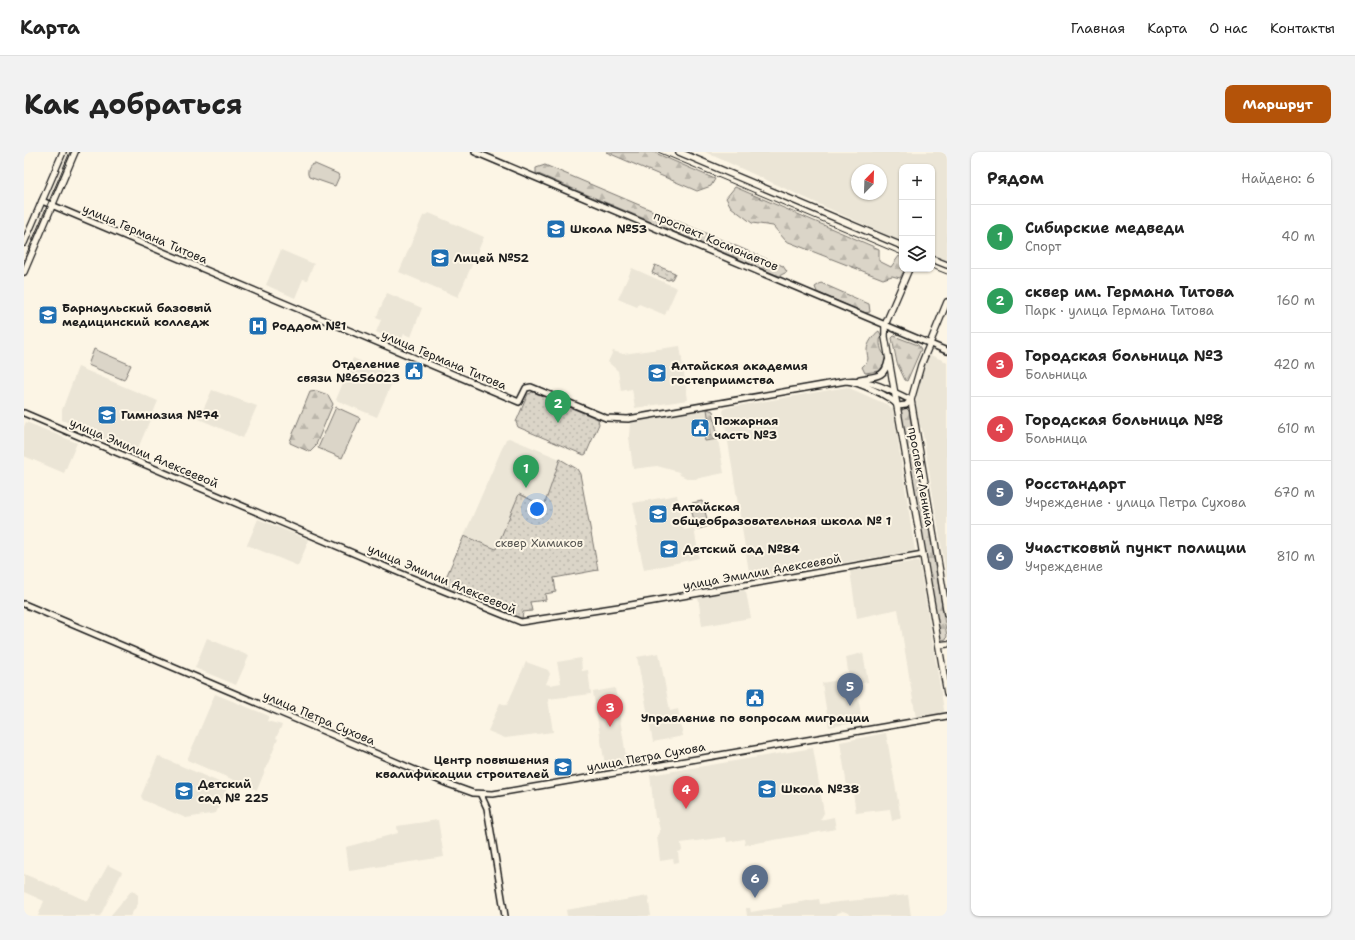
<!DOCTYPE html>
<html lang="ru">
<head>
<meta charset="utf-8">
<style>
	body { margin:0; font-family:"Shantell Sans",sans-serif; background:#f2f2f2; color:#222 }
	.controls { position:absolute; right:12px; top:12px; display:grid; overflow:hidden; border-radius:8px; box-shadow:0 1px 3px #0004 }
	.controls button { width:36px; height:36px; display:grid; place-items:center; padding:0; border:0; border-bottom:1px solid #e0e0e0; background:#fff; color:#222; font:20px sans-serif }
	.compass { position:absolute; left:827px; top:12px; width:36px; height:36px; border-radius:50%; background:#fff; box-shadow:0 1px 3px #0004; rotate:23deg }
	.you { position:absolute; left:513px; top:357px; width:14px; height:14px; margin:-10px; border:3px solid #fff; border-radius:50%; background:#1a73e8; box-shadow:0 0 0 6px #1a73e833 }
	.badge { display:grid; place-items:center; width:26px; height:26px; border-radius:50%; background:#b45309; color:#fff; font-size:13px; font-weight:700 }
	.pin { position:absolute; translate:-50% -33px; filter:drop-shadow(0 1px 2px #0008) }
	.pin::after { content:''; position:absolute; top:21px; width:14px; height:12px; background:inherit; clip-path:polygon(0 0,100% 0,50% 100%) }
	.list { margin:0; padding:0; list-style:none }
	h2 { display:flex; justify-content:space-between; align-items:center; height:52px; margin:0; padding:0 16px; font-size:17px }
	h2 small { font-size:13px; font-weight:400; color:#767676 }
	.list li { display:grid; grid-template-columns:26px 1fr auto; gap:12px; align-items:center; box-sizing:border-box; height:64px; padding:0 16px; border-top:1px solid #e0e0e0 }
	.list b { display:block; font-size:15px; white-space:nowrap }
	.list p { margin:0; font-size:13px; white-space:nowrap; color:#767676 }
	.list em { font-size:13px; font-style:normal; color:#767676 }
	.icon { flex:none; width:22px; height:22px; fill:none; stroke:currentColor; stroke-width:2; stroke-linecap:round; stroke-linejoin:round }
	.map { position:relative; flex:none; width:923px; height:764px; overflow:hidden; border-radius:8px }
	header { display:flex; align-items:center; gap:24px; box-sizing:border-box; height:56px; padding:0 20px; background:#fff; border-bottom:1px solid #e0e0e0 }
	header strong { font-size:19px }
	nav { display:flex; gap:22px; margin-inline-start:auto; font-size:14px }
	.intro { display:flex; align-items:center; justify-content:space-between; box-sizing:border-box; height:96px; padding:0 24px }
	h1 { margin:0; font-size:28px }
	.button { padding:10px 18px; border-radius:8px; background:#b45309; color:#fff; font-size:14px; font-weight:700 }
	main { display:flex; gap:24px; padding:0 24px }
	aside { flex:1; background:#fff; border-radius:8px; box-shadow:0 1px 3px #0004 }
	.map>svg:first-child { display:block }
	.built { fill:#ebe5d6; fill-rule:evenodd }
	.grass { fill:#dbd5c8; stroke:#7c7872 }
	.forest { fill:url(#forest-firs); stroke:#7c7872 }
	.park { fill:url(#park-dots); stroke:#7c7872 }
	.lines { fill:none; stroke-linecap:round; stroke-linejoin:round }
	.secondary-casing { stroke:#1c1c1c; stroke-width:8 }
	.primary-casing { stroke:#1c1c1c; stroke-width:8 }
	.secondary { stroke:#fcf5e5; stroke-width:5 }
	.primary { stroke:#fcf5e5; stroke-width:5.5 }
	.tram { stroke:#1c1c1c; stroke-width:1 }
	.labels { text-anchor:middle; stroke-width:4; stroke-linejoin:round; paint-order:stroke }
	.poi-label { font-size:12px; font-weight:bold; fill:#1c1c1c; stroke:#fcf5e5; text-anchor:start }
	.street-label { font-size:12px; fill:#1c1c1c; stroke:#fcf5e5 }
	.park-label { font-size:12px; fill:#555450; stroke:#fcf5e5 }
</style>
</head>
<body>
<header>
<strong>Карта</strong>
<nav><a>Главная</a><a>Карта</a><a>О нас</a><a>Контакты</a></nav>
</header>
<div class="intro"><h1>Как добраться</h1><a class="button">Маршрут</a></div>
<main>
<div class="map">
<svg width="923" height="764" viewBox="0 0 923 764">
	<defs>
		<pattern id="forest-firs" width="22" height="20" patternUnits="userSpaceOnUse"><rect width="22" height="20" fill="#dbd5c8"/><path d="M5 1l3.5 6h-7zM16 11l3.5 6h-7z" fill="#bbb6ab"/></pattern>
		<pattern id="park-dots" width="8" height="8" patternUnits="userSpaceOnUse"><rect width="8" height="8" fill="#dbd5c8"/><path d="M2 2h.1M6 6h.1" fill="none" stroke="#bbb6ab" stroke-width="1.8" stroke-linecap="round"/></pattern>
	</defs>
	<rect width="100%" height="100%" fill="#fcf5e5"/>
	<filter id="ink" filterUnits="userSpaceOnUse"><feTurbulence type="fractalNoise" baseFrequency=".025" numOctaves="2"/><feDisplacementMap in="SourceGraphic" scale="8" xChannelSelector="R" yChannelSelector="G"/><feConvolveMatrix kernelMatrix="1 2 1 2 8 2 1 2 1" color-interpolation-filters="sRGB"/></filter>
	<g filter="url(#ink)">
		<g class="built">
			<path d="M681 0H923V109L908 103V15H878V90ZM833 18H857V42H833Z"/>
			<polygon points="405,61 460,85 434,145 375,120 399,64"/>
			<polygon points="257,98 290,112 283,128 279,127 271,146 242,133"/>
			<polygon points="608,116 653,136 641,163 615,152 613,155 594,147"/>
			<polygon points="363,141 398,156 387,185 380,182 376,191 352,180 357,168 352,166"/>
			<polygon points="656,194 664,248 611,256 608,237 597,239 594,219 584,210 589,199 599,202"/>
			<polygon points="904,202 923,210 923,428 898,277 894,273 892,257 893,234"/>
			<polygon points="329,206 371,224 353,265 312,248"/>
			<polygon points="54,215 134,249 112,301 38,268 38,258"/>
			<polygon points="823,235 864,253 869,257 891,399 726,426 699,259 701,256"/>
			<polygon points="188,238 233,254 219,286 175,267"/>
			<polygon points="683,257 689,259 700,321 671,327 665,327 656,323 655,320 633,314 609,317 605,285 606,270"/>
			<polygon points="2,270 53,291 40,321 0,304 0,275"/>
			<polygon points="485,286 536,307 520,354 495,342 472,397 440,384 482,287"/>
			<polygon points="653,343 660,378 670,376 675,406 620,418 611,375 614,374 609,351"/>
			<polygon points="234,367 285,388 274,414 223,393"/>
			<polygon points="895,409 920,558 919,561 892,566 874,457 833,466 826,419"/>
			<polygon points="718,437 722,440 727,466 678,474 674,444"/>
			<polygon points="183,486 225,504 212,533 171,516"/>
			<polygon points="635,501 646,559 654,557 659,584 629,590 613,505"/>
			<polygon points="839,501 844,530 832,532 838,570 805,575 798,531 825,526 822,505"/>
			<polygon points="557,506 558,519 564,518 567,542 524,547 529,580 481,586 464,579 476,551 483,553 502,510 524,518 526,522 522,532 526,533 537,531 533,510"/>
			<polygon points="591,536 603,610 581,613 569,540"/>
			<polygon points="191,542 245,564 243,569 258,573 252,586 254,587 233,638 163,608"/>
			<polygon points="862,581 877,666 868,669 866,657 832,661 828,634 823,634 816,590"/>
			<polygon points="789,596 800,661 796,668 810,665 812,677 721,693 720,687 703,690 702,685 657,691 658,699 654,700 655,710 650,711 649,707 636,709 633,684 636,678 633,666 631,666 626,623"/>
			<polygon points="134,604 204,634 192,661 162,666 119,648 117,644"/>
			<polygon points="414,668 420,705 325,719 322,695 374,681 373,674"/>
			<polygon points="84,713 98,720 76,764 14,764 20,749 0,740 0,722 64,749"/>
			<polygon points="108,738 114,743 114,752 106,764 86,764"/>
			<polygon points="884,743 887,764 831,764 819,759 814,761 811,764 723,764 722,756 726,756 727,760 758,755 758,753 795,747 796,752"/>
			<polygon points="624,744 627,764 543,764 542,758"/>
		</g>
		<g class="grass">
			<path d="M291 12 314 22 315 25 311 34 285 25C282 20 285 12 291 12Z"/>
			<polygon points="70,197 107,213 100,228 64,213"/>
			<polygon points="312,255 336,266 318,306 294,296"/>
			<polygon points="678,349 685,374 674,377 672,376 666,353 668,351"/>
		</g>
		<g class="forest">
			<polygon points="582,0 629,0 691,27 687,34 673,39"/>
			<polygon points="521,13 759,114 763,120 755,124 512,21 512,16"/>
			<polygon points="711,35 855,97 855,109 867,115 875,104 878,106 878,117 881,117 876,126 868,124 859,127 762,89 749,74 728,71 707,55 702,46"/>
			<polygon points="797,131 845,152 846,160 841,161 793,140 791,135"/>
			<path d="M855 179 857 183C855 190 856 200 862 204V209L855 219 841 221 838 215C847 207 843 207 843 198 843 192 850 182 855 179Z"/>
			<polygon points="870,184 894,193 897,197 883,229 881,228 873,211 868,186"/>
			<polygon points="293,239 304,243 309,252 291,295 286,300 266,291 266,289 286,240"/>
			<polygon points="882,256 885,259 923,484 922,487 918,488 916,485 877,260 879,257"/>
			<polygon points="683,257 689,259 694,287 681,289 680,284 687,283"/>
		</g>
		<g class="park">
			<polygon points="631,113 651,121 648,127 644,128 628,121"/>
			<polygon points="509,240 574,267 575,272 562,302 560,303 494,275 492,270 504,242"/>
			<polygon points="536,307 553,317 556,322 574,418 530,426 532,440 521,442 522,448 506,450 508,459 499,460 498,467 421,437 420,430 440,384 472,397 495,342 520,354"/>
		</g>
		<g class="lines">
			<defs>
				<g id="secondary">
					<polyline points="451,0 923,199"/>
					<path d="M18 49 495 250 502 236 507 235 582 266 604 267 822 229C845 226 867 239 887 248L882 253 874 254C867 244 834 230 822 229"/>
					<path d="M836 227C851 224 861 226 864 209"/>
					<polyline points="0,261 383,424 497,470 601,454 899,402"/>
					<polyline points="0,452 424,632 449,641 469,642 923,564"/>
					<polyline points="457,643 463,656 481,764"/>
				</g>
				<g id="primary">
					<polyline points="655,0 878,94"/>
					<polyline points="0,91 39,0"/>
					<polyline points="908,107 923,113"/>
					<polyline points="885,117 861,173 861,185 923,541"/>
					<polyline points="0,120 51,0"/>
					<polyline points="923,150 897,213 887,248 923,462"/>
					<polyline points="915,493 923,492"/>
				</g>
			</defs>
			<use href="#secondary" class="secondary-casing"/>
			<use href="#primary" class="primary-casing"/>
			<use href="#secondary" class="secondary"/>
			<use href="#primary" class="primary"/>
			<g class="tram">
				<polyline points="634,0 878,103"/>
				<polyline points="0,108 46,0"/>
				<polyline points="908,116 923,122"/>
			</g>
		</g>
	</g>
	<defs>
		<symbol id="school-square" viewBox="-11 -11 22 22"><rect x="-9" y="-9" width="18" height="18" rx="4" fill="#1f6fb2" stroke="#fcf5e5"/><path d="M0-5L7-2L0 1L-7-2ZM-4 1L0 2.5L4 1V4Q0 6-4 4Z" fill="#fff"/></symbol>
		<symbol id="university-square" viewBox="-11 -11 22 22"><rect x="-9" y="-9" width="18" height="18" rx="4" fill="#1f6fb2" stroke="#fcf5e5"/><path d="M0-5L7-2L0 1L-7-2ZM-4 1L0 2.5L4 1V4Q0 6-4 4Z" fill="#fff"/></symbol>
		<symbol id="hospital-square" viewBox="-11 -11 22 22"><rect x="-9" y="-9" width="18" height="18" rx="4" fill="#1f6fb2" stroke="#fcf5e5"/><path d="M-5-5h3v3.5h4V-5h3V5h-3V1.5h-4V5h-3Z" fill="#fff"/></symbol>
		<symbol id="civic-square" viewBox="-11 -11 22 22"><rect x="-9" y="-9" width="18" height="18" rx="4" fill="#1f6fb2" stroke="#fcf5e5"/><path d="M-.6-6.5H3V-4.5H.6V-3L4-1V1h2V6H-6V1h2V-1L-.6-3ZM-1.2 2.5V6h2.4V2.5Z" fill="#fff"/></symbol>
	</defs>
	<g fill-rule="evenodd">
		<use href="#school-square" x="521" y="66" width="22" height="22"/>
		<use href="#school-square" x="405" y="95" width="22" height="22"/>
		<use href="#university-square" x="13" y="152" width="22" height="22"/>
		<use href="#hospital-square" x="223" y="163" width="22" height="22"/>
		<use href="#civic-square" x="379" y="208" width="22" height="22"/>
		<use href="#university-square" x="622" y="210" width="22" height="22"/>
		<use href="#school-square" x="72" y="252" width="22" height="22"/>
		<use href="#civic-square" x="665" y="265" width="22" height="22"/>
		<use href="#school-square" x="623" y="351" width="22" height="22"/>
		<use href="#school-square" x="634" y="386" width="22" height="22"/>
		<use href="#civic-square" x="720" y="535" width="22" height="22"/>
		<use href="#university-square" x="528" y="604" width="22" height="22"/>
		<use href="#school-square" x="732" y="626" width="22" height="22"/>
		<use href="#school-square" x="149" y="628" width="22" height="22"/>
	</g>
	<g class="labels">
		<g class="poi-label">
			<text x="546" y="81">Школа №53</text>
			<text x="430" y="110">Лицей №52</text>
			<text x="38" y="160">Барнаульский базовый<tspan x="38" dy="14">медицинский колледж</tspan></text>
			<text x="248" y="178">Роддом №1</text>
			<text x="376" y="216" text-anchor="end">Отделение<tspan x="376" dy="14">связи №656023</tspan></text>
			<text x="647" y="218">Алтайская академия<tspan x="647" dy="14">гостеприимства</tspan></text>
			<text x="97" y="267">Гимназия №74</text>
			<text x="690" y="273">Пожарная<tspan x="690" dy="14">часть №3</tspan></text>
			<text x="648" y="359">Алтайская<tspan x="648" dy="14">общеобразовательная школа № 1</tspan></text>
			<text x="659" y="401">Детский сад №84</text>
			<text x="731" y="570" text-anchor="middle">Управление по вопросам миграции</text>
			<text x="525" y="612" text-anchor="end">Центр повышения<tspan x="525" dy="14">квалификации строителей</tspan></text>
			<text x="174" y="636">Детский<tspan x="174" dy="14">сад № 225</tspan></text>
			<text x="757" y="641">Школа №38</text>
		</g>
		<g class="street-label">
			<text transform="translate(121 82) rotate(23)" y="4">улица Германа Титова</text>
			<text transform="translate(692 89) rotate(23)" y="4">проспект Космонавтов</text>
			<text transform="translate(420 208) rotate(23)" y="4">улица Германа Титова</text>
			<text transform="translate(120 301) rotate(23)" y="4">улица Эмилии Алексеевой</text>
			<text transform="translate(897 325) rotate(80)" y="4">проспект Ленина</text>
			<text transform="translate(738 420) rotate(-10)" y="4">улица Эмилии Алексеевой</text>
			<text transform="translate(418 427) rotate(23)" y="4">улица Эмилии Алексеевой</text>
			<text transform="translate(295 566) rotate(23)" y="4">улица Петра Сухова</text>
			<text transform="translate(622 605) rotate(-10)" y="4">улица Петра Сухова</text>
		</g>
		<g class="park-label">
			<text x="515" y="395">сквер Химиков</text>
		</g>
	</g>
</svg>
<div class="controls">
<button>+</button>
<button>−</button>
<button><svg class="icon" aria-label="layers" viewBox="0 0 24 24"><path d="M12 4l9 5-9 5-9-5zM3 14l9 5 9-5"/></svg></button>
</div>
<svg class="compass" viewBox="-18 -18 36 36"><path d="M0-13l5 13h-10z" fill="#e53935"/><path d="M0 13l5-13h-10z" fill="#767676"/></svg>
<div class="you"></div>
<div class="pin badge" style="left:502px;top:336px;background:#2e9e5b">1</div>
<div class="pin badge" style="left:534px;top:271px;background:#2e9e5b">2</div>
<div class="pin badge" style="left:586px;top:575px;background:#e0444e">3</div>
<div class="pin badge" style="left:662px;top:657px;background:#e0444e">4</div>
<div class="pin badge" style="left:826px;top:554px;background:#5c6f8a">5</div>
<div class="pin badge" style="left:731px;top:746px;background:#5c6f8a">6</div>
</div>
<aside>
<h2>Рядом<small>Найдено: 6</small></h2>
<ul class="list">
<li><span class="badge" style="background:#2e9e5b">1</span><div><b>Сибирские медведи</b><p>Спорт</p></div><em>40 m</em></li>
<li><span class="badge" style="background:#2e9e5b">2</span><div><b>сквер им. Германа Титова</b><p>Парк · улица Германа Титова</p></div><em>160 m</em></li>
<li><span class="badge" style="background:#e0444e">3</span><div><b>Городская больница №3</b><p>Больница</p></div><em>420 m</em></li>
<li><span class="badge" style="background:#e0444e">4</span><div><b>Городская больница №8</b><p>Больница</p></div><em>610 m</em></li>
<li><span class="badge" style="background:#5c6f8a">5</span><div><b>Росстандарт</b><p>Учреждение · улица Петра Сухова</p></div><em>670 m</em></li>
<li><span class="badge" style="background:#5c6f8a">6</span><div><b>Участковый пункт полиции</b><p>Учреждение</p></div><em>810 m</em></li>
</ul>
</aside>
</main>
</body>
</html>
